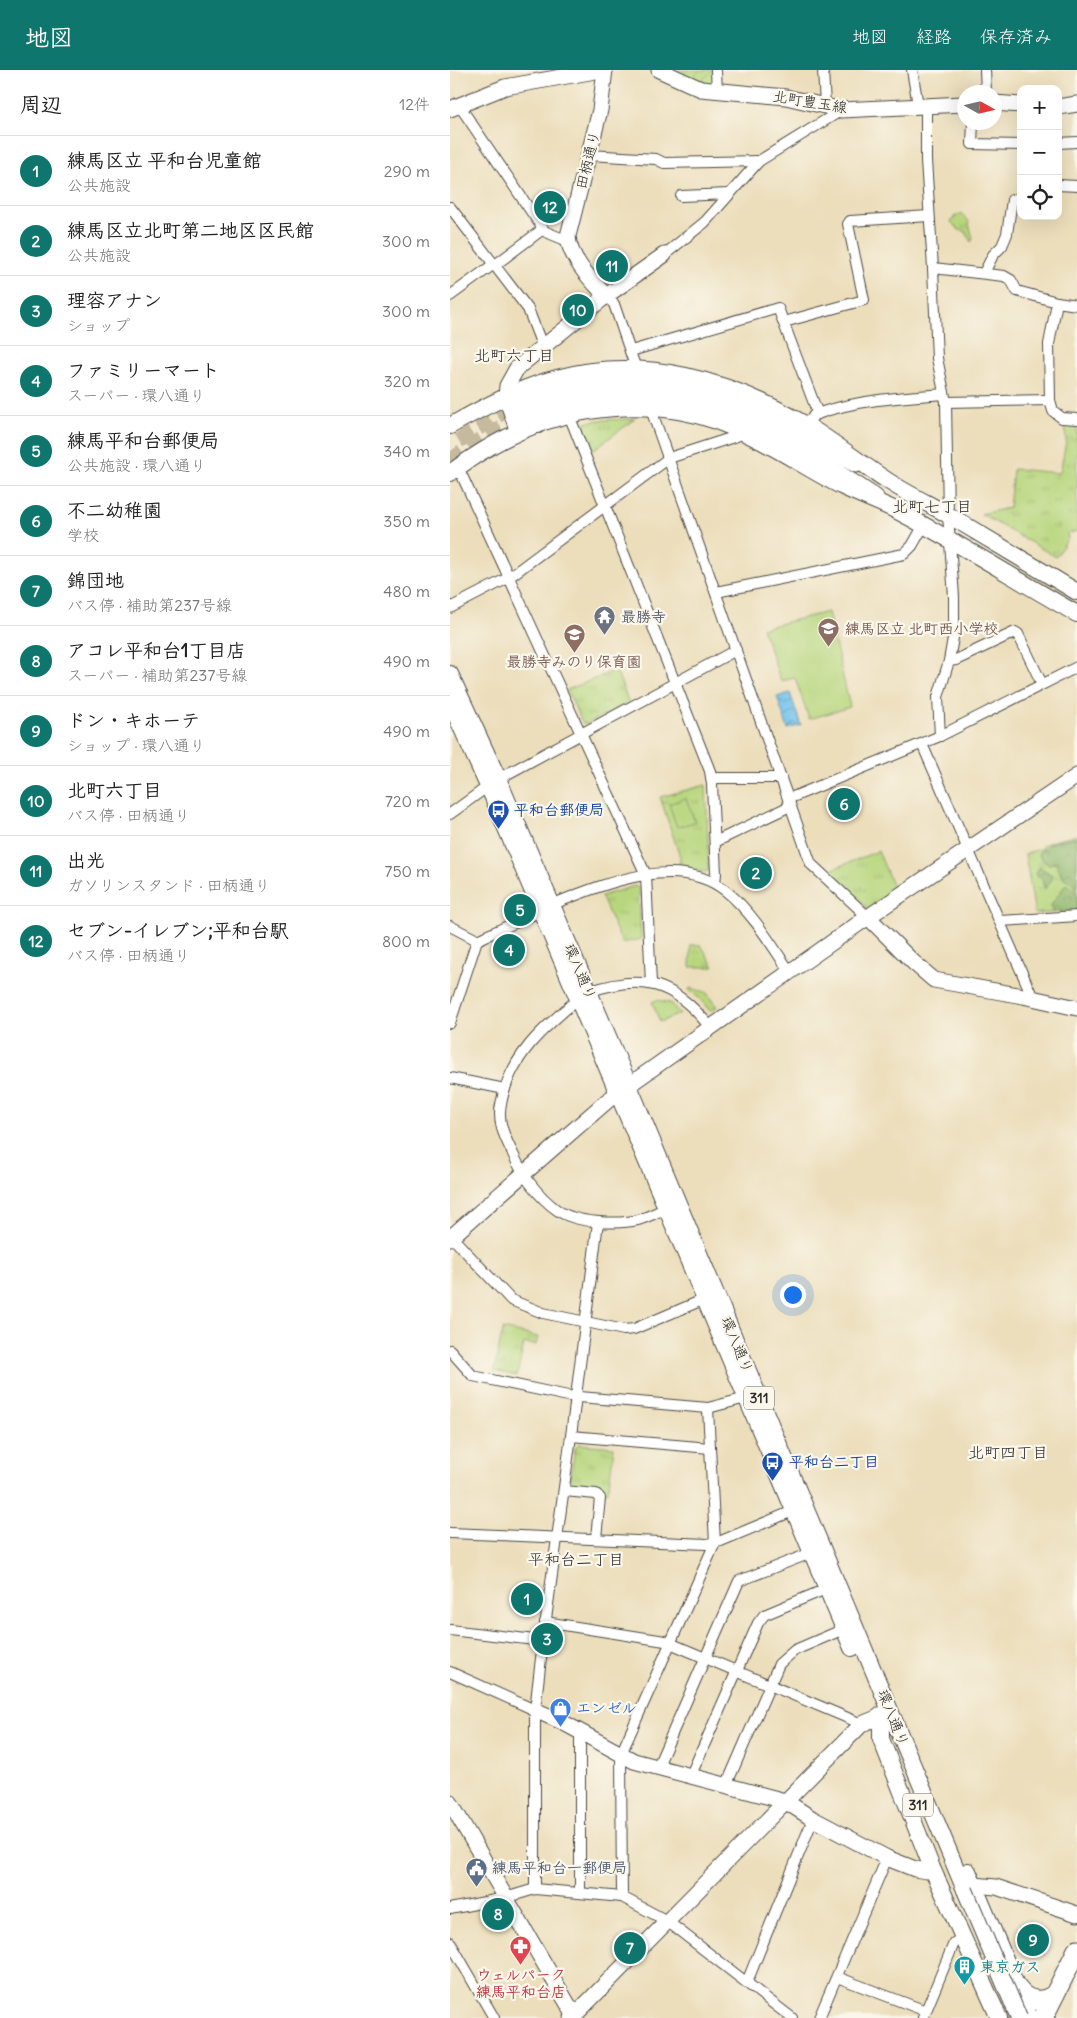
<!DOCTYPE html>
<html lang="ja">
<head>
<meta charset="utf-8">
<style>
	body { margin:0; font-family:Delius,"Klee One",sans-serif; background:#f2f2f2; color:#222 }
	.controls { position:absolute; right:15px; top:15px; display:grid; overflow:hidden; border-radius:10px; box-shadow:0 5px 20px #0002 }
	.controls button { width:45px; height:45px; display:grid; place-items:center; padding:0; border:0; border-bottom:1px solid #e0e0e0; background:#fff; color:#222; font:25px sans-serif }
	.compass { position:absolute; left:507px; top:15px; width:45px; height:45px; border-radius:50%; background:#fff; box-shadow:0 5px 20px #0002; rotate:98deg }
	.you { position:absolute; left:342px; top:1224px; width:18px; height:18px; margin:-12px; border:4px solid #fff; border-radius:50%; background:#1a73e8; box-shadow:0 0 0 8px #1a73e833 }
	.badge { display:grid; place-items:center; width:32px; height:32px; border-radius:50%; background:#0f766e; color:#fff; font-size:16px; font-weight:700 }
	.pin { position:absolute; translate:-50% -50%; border:2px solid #fff; box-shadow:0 1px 5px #0006 }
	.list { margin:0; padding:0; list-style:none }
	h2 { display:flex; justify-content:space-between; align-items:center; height:65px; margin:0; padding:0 20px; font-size:21px }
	h2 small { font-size:16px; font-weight:400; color:#767676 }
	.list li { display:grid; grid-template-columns:32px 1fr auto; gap:15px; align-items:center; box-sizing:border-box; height:70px; padding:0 20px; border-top:1px solid #e0e0e0 }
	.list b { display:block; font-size:19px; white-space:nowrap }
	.list p { margin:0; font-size:16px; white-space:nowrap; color:#767676 }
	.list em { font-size:16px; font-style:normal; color:#767676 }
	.icon { flex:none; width:28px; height:28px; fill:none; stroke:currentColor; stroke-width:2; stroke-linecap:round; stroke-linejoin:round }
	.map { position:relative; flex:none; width:627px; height:1948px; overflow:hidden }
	header { display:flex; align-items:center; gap:30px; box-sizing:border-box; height:70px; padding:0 25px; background:#0f766e; color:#fff }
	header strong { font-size:24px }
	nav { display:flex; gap:28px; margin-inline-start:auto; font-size:18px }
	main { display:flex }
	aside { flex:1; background:#fff }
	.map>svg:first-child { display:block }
	.grass { fill:url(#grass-tufts); stroke:#718054 }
	.forest { fill:url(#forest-crowns); stroke:#5e714c }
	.garden { fill:url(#garden-furrows); stroke:#718054 }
	.pitch { fill:#b7d67d; stroke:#718054 }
	.water { fill:url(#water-waves); stroke:#4e768c }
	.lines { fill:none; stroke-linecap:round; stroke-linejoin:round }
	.secondary-tunnel { stroke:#c5ba9e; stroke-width:15; stroke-dasharray:15 8; stroke-linecap:butt }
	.street-casing { stroke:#484641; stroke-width:12 }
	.secondary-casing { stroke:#484641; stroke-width:17 }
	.primary-casing { stroke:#484641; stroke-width:18 }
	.highway-casing { stroke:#484641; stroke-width:21 }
	.street { stroke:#fff; stroke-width:10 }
	.secondary { stroke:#fff; stroke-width:15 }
	.primary { stroke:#fff; stroke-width:16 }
	.highway { stroke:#fff; stroke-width:19 }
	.primary-bridge-casing { stroke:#484641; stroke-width:18; stroke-linecap:butt }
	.primary-bridge { stroke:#fff; stroke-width:16 }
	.labels { text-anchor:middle; stroke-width:4.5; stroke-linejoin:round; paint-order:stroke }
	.shield { fill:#fbf7ec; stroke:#696865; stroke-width:1 }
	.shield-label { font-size:14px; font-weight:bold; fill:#2b2b2b }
	.street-label { font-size:15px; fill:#2b2b2b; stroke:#fbf7ec }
	.worship-label { font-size:15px; font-weight:bold; fill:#5b616d; stroke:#fbf7ec; text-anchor:start }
	.education-label { font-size:15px; font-weight:bold; fill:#785e54; stroke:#fbf7ec; text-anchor:start }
	.transit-label { font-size:15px; font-weight:bold; fill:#164399; stroke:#fbf7ec; text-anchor:start }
	.shop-label { font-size:15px; font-weight:bold; fill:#366cbe; stroke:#fbf7ec; text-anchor:start }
	.service-label { font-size:15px; font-weight:bold; fill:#4e5e75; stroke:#fbf7ec; text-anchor:start }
	.culture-label { font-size:15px; font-weight:bold; fill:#0d838f; stroke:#fbf7ec; text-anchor:start }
	.health-label { font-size:15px; font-weight:bold; fill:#be3a42; stroke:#fbf7ec }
	.neighbourhood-label { font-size:16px; fill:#2b2b2b; stroke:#fbf7ec }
</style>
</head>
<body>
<header>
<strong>地図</strong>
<nav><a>地図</a><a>経路</a><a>保存済み</a></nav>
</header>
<main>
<aside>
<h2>周辺<small>12件</small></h2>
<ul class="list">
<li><span class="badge">1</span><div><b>練馬区立 平和台児童館</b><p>公共施設</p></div><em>290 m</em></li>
<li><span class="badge">2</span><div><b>練馬区立北町第二地区区民館</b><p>公共施設</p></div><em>300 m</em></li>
<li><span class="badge">3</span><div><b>理容アナン</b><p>ショップ</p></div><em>300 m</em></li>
<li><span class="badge">4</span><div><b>ファミリーマート</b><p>スーパー · 環八通り</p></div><em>320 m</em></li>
<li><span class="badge">5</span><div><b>練馬平和台郵便局</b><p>公共施設 · 環八通り</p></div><em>340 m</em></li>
<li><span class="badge">6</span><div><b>不二幼稚園</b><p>学校</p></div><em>350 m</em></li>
<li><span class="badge">7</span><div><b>錦団地</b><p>バス停 · 補助第237号線</p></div><em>480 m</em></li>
<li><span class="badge">8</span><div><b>アコレ平和台1丁目店</b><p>スーパー · 補助第237号線</p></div><em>490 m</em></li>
<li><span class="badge">9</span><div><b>ドン・キホーテ</b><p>ショップ · 環八通り</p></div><em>490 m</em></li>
<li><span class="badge">10</span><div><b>北町六丁目</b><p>バス停 · 田柄通り</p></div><em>720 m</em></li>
<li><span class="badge">11</span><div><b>出光</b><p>ガソリンスタンド · 田柄通り</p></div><em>750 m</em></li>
<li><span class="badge">12</span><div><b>セブン-イレブン;平和台駅</b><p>バス停 · 田柄通り</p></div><em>800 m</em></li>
</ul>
</aside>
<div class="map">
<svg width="627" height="1948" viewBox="0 0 627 1948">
	<defs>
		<pattern id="grass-tufts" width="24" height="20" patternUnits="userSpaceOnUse" patternTransform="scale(1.25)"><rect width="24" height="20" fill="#b7d67d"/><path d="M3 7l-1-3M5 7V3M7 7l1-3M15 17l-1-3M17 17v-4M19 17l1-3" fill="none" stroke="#9eb86c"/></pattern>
		<pattern id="forest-crowns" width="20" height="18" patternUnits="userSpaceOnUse" patternTransform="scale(1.25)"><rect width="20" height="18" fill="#91b76c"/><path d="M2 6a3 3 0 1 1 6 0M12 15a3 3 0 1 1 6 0" fill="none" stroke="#779559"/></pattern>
		<pattern id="garden-furrows" width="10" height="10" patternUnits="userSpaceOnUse" patternTransform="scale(1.25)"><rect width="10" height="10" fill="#b7d67d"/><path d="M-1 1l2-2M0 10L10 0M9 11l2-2" fill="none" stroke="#9eb86c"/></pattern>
		<pattern id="water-waves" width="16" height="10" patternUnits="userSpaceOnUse" patternTransform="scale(1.25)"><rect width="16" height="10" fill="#71c2ed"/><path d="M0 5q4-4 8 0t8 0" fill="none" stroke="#5d9ec0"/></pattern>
	</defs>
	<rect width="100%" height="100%" fill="#fbf7ec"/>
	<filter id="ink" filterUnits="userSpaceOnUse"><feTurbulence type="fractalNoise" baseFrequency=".02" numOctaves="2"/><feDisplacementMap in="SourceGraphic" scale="10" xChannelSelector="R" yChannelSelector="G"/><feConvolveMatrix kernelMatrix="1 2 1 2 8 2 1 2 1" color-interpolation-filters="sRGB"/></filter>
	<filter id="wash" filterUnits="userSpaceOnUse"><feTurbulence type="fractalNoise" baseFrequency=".0096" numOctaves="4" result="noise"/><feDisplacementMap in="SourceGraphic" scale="20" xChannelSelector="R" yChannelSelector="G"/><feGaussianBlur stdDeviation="1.12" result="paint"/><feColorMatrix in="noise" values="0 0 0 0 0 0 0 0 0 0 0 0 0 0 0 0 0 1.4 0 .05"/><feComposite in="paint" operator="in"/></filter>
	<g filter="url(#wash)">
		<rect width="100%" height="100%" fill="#ecdebb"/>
		<g class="grass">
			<polygon points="512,144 518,150 523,169 521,172 515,161 509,160 501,152 505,146"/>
			<polygon points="185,349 143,380 132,354 148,350"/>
			<polygon points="615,352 627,353 627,461 617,464 618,468 606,487 531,444 559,438 563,399 610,403 616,372"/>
			<polygon points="166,600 179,633 137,654 132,653 117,620"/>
			<polygon points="256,715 259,800 255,802 229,797 230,787 210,727"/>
			<polygon points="627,765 627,841 585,844 575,784 592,778 592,776 599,772"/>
			<polygon points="428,781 445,821 418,839 378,801"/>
			<polygon points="185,816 189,819 191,869 172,873 151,826"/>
			<polygon points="241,875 251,875 264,897 240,897"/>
			<polygon points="240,918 256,922 267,937 260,941 249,928 239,920"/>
			<polygon points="207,930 220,933 230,944 210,952 202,932"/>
			<polygon points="53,1259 88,1267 86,1275 74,1273 67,1306 44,1301"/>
			<polygon points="129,1374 164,1377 158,1422 123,1417 120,1413 125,1378"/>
		</g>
		<g class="forest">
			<polygon points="627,767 627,818 613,807 605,793 598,794 591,789 588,783 600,773"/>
			<polygon points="590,797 601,804 602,809 596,818 594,818 592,809 585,805"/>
			<polygon points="616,814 627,822 627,841 602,842 601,835"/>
		</g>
		<polygon class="garden" points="220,0 264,0 264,12 259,17"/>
		<g class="pitch">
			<polygon points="378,542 400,637 359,649 345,608 331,611 312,558"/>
			<polygon points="236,728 245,752 227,757 219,734"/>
		</g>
		<polygon class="water" points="340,623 351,655 338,659 327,627"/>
	</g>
	<g filter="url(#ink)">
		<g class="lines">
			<g class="secondary-tunnel">
				<polyline points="9,371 55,341 71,334"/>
				<path d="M0 391C24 373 48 356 76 345"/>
			</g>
			<defs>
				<g id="street">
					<polyline points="266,0 267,22"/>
					<polyline points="373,0 375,35"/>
					<polyline points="462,0 468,35"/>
					<polyline points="535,0 536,22"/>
					<polyline points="9,35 93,159 96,162 118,171"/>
					<polyline points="476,35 476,90 483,198 487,288 496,332 498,445 504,527 504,562 499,591 488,627 490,666"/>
					<polyline points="523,52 522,74 571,75"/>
					<polyline points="608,73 627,72"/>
					<polyline points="139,85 206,89 214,93 309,91"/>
					<polyline points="608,115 627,116"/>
					<polyline points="231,126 279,124"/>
					<polyline points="0,137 78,239 93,278"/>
					<polyline points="214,185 255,152 309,91 392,40"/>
					<polyline points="45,195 93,159"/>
					<polyline points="483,198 554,206 561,210 567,221 607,232 627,235"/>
					<polyline points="534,203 543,185 552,176 557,164 562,130 571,128"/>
					<polyline points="0,226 44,194"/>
					<polyline points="156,226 164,234 186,299"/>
					<polyline points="607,232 599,274 600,330 603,341 612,348 627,349"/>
					<polyline points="334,252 414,230 398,154 400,151 479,146"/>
					<polyline points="181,281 328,238 368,344"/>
					<polyline points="496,332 600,330"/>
					<polyline points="204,338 203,345 361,794 418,847"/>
					<polyline points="119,345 260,701 262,714 266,804 265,813"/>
					<path d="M357 355 364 345C405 330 451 327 494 324"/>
					<polyline points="8,397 196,805 201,914"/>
					<polyline points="266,522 454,484 462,476 474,455"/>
					<polyline points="0,538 58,508 219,388 287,366 289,361"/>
					<polyline points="499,591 506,590 565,562 568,564 592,614"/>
					<polyline points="472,674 583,928"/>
					<polyline points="262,709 268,708 331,708"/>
					<polyline points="338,729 490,666 627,597"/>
					<polyline points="0,744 48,709 286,580"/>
					<polyline points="265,772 340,736"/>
					<path d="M101 835C151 815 228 782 276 821 302 842 321 874 340 902"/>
					<polyline points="551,851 627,846"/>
					<polyline points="0,856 27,870"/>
					<path d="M138 922C193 903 224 912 260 957"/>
					<path d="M128 929C93 958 60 986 51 1034 47 1053 55 1067 63 1084 73 1106 88 1126 107 1140 125 1153 167 1155 188 1150 198 1147 207 1142 217 1138"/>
					<polyline points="0,953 27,870 91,841"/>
					<polyline points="0,1008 55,1019"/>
					<polyline points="0,1165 61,1230 93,1243 174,1260 184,1259 255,1229"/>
					<polyline points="0,1280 23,1306 118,1326 258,1338 296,1328"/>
					<polyline points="121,1366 260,1378"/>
					<polyline points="114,1421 146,1424 150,1428 146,1468"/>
					<polyline points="0,1463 257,1474 271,1471 343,1441"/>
					<polyline points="95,1552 215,1571 412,1654"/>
					<polyline points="0,1560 93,1571"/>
					<polyline points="0,1602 85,1640"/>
					<polyline points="207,1698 289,1511 361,1483"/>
					<polyline points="240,1707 308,1553 314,1545 376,1519"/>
					<polyline points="276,1716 329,1594 345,1580 394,1559"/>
					<polyline points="85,1819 85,1640 93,1571 121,1366 148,1152"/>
					<polyline points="130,1822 130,1669 132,1663"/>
					<polyline points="172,1827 171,1684 265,1473 258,1338"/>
					<polyline points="0,1839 55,1828 85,1819 172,1827 217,1851 342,1948"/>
					<polyline points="0,1872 44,1948"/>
					<polyline points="387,1907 476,1941"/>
					<polyline points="297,1912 363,1749"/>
					<polyline points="369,1948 437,1788"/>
					<polyline points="473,1948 504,1873 512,1868"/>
				</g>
				<g id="secondary">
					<path d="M155 0 150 40 118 166C119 188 142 211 156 226"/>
					<polyline points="209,0 251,19 336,27 392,40 514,34"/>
					<polyline points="544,33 571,35"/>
					<polyline points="608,37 627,34"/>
					<polyline points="0,39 55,17 151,0"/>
					<path d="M81 329C154 303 232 307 303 339 338 355 371 378 406 395"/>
					<path d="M84 342C219 295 316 354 426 427"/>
					<polyline points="68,362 56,327 57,316 67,298 156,226 214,185"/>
					<polyline points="418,847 463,892 484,910 573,926 627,938"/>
					<polyline points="0,1168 157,1031 179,1015 418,847 627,706"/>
					<polyline points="85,1640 112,1652 184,1691 335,1731 363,1749 437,1788 465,1799 476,1801 482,1798"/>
					<polyline points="0,1732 126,1948"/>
					<polyline points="524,1815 546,1817 627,1844"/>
					<polyline points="122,1948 412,1654 441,1642"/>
				</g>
				<g id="primary">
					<path d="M77 318C66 328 74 341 80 352L88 355"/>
					<path d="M0 356C33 337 69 318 107 308 193 284 282 311 356 355 384 372 410 393 438 411 458 424 479 434 500 446 542 471 585 497 627 522"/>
					<path d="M0 403C18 390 37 377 58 367 124 334 205 327 274 354 316 370 352 396 391 416 411 426 433 433 453 444 512 475 569 511 627 544"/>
					<polyline points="0,604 46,704 172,999 515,1820"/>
					<polyline points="0,632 42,725 402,1578"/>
					<polyline points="431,1645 431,1669 482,1798 549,1948"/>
					<polyline points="518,1801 580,1948"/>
				</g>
				<g id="highway">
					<path d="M567 1918C577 1932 592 1934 605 1924"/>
					<polyline points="593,1948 627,1880"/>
				</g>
			</defs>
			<use href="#street" class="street-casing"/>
			<use href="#secondary" class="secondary-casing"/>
			<use href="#primary" class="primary-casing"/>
			<use href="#highway" class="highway-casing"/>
			<use href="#street" class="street"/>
			<use href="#secondary" class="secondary"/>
			<use href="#primary" class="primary"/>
			<use href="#highway" class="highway"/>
			<defs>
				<polyline id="primary-bridge" points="515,1820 569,1948"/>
			</defs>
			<use href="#primary-bridge" class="primary-bridge-casing"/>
			<use href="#primary-bridge" class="primary-bridge"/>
		</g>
	</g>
	<defs>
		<symbol id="temple-pin" viewBox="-11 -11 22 30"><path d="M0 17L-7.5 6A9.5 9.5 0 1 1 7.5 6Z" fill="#6b7280" stroke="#fbf7ec"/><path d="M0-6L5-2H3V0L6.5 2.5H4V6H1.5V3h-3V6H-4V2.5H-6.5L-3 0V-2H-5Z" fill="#fff"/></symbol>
		<symbol id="school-pin" viewBox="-11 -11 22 30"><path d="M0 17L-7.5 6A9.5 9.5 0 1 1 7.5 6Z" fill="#8d6e63" stroke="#fbf7ec"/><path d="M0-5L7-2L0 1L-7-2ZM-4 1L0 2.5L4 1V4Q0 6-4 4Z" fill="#fff"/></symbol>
		<symbol id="bus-pin" viewBox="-11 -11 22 30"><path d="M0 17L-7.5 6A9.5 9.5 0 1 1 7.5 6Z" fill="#1a4fb4" stroke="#fbf7ec"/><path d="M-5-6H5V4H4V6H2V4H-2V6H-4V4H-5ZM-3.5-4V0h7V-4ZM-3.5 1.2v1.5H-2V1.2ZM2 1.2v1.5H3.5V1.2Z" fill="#fff"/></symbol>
		<symbol id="shop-pin" viewBox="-11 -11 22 30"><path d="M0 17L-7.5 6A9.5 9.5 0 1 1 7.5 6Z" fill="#3f7fe0" stroke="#fbf7ec"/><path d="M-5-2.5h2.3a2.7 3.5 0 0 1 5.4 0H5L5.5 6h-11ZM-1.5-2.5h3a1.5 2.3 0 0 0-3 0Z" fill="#fff"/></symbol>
		<symbol id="civic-pin" viewBox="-11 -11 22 30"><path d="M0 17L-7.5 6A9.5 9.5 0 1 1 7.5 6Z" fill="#5c6f8a" stroke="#fbf7ec"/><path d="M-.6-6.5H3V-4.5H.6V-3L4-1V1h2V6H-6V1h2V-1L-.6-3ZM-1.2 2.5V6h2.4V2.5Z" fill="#fff"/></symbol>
		<symbol id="pharmacy-pin" viewBox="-11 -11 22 30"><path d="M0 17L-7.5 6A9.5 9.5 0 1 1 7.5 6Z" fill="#e0444e" stroke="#fbf7ec"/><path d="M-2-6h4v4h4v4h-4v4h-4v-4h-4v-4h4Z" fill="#fff"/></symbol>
		<symbol id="building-pin" viewBox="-11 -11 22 30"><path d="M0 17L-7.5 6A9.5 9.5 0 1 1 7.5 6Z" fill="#0f9aa8" stroke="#fbf7ec"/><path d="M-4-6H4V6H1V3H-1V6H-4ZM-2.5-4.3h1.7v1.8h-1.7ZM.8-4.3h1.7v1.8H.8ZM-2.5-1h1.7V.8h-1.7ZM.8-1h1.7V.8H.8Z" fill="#fff"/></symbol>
	</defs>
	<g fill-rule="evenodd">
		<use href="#temple-pin" x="142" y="534" width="25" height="34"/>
		<use href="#school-pin" x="366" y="546" width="25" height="34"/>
		<use href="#school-pin" x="112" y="552" width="25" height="34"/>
		<use href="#bus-pin" x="36" y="728" width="25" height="34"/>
		<use href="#bus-pin" x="310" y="1380" width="25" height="34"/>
		<use href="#shop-pin" x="98" y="1626" width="25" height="34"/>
		<use href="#civic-pin" x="14" y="1786" width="25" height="34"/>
		<use href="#pharmacy-pin" x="58" y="1864" width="25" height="34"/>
		<use href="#building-pin" x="502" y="1884" width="25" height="34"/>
	</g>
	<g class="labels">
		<g class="shield">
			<rect x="294" y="1316.5" width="30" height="23" rx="4"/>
			<rect x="453" y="1723.5" width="30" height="23" rx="4"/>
		</g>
		<g class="shield-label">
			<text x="309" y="1333">311</text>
			<text x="468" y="1740">311</text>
		</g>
		<g class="street-label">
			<text transform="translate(360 32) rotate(9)" y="5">北町豊玉線</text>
			<text transform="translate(138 90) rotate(-76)" y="5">田柄通り</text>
			<text transform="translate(130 902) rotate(67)" y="5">環八通り</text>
			<text transform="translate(287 1275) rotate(67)" y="5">環八通り</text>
			<text transform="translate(443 1648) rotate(68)" y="5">環八通り</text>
		</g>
		<g class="worship-label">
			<text x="171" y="552">最勝寺</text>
		</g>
		<g class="education-label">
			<text x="395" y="564">練馬区立 北町西小学校</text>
			<text x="124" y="597" text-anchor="middle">最勝寺みのり保育園</text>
		</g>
		<g class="transit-label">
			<text x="64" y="745">平和台郵便局</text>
			<text x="339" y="1397">平和台二丁目</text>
		</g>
		<g class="shop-label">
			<text x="126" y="1643">エンゼル</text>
		</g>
		<g class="service-label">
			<text x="42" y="1803">練馬平和台一郵便局</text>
		</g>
		<g class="culture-label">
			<text x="530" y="1902">東京ガス</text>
		</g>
		<g class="health-label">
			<text x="71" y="1910">ウェルパーク<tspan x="71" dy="17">練馬平和台店</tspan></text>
		</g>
		<g class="neighbourhood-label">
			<text x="64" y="291">北町六丁目</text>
			<text x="482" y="442">北町七丁目</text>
			<text x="558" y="1388">北町四丁目</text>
			<text x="126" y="1495">平和台二丁目</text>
		</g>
	</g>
</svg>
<div class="controls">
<button>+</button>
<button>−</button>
<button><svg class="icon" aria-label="locate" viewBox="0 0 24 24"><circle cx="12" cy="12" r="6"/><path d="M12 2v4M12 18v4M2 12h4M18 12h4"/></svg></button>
</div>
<svg class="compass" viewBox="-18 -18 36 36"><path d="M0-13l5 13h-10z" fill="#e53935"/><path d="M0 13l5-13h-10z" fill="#767676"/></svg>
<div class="you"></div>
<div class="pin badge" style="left:77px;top:1529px">1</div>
<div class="pin badge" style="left:306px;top:803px">2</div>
<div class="pin badge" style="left:97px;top:1569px">3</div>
<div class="pin badge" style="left:59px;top:880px">4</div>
<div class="pin badge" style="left:70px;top:840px">5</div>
<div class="pin badge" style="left:394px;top:734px">6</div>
<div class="pin badge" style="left:180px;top:1878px">7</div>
<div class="pin badge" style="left:48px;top:1844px">8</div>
<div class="pin badge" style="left:583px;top:1870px">9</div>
<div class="pin badge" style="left:128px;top:240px">10</div>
<div class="pin badge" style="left:162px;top:196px">11</div>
<div class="pin badge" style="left:100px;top:137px">12</div>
</div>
</main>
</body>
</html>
